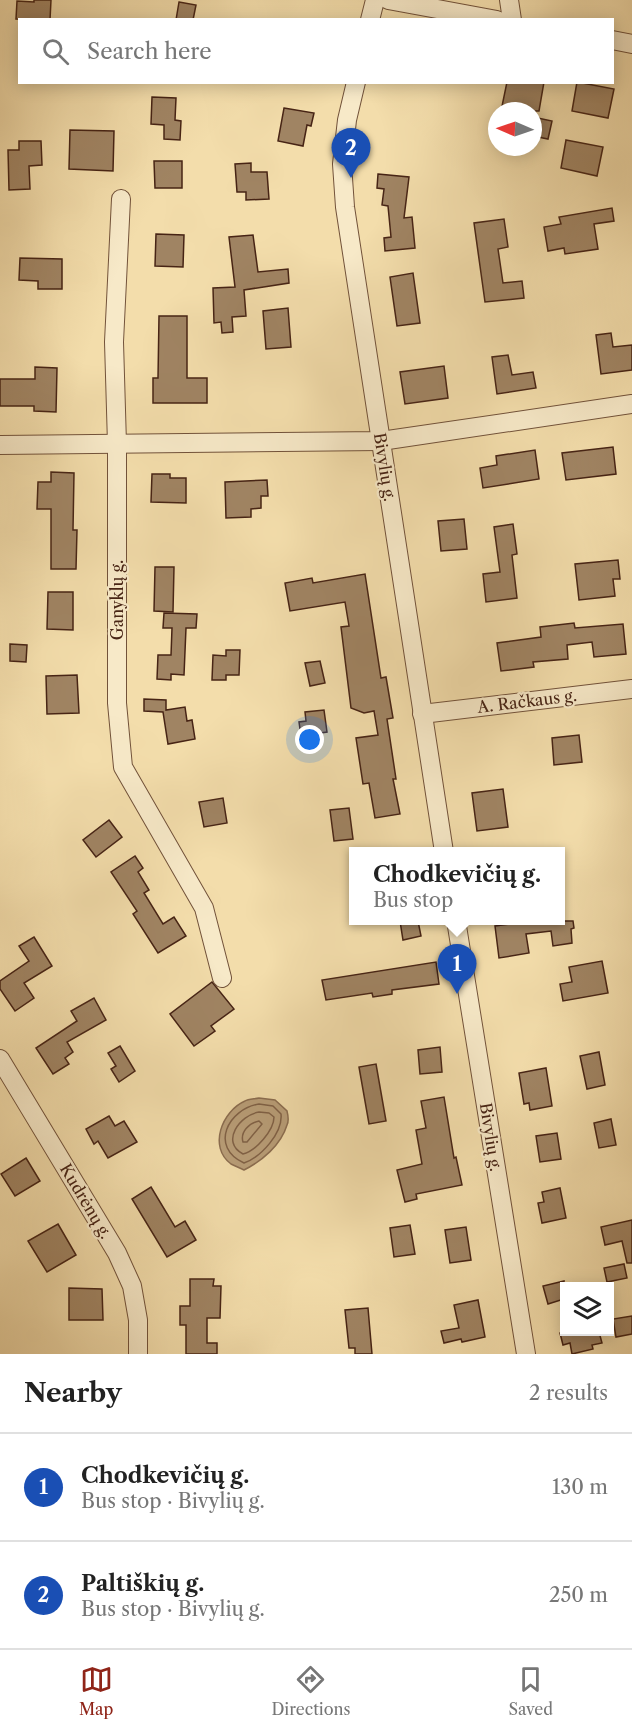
<!DOCTYPE html>
<html lang="en">
<head>
<meta charset="utf-8">
<style>
	body { margin:0; font-family:"Libre Caslon Text",serif; background:#f2f2f2; color:#222 }
	.controls { position:absolute; right:18px; bottom:18px; display:grid; overflow:hidden; border-radius:0px; box-shadow:0 3px 15px #0003 }
	.controls button { width:54px; height:54px; display:grid; place-items:center; padding:0; border:0; border-bottom:2px solid #e0e0e0; background:#fff; color:#222; font:30px sans-serif }
	.compass { position:absolute; left:488px; top:102px; width:54px; height:54px; border-radius:50%; background:#fff; box-shadow:0 3px 15px #0003; rotate:272deg }
	.you { position:absolute; left:310px; top:740px; width:21px; height:21px; margin:-15px; border:4px solid #fff; border-radius:50%; background:#1a73e8; box-shadow:0 0 0 9px #1a73e833 }
	.badge { display:grid; place-items:center; width:39px; height:39px; border-radius:50%; background:#8f2418; color:#fff; font-size:20px; font-weight:700 }
	.pin { position:absolute; translate:-50% -50px; filter:drop-shadow(0 2px 3px #0008) }
	.pin::after { content:''; position:absolute; top:32px; width:21px; height:18px; background:inherit; clip-path:polygon(0 0,100% 0,50% 100%) }
	.popup { position:absolute; left:349px; top:847px; width:216px; height:78px; box-sizing:border-box; display:grid; place-content:center; border-radius:0px; background:#fff; filter:drop-shadow(0 2px 4px #0005); font-size:20px; white-space:nowrap; color:#767676 }
	.popup b { font-size:22px; color:#222 }
	.popup::after { content:''; position:absolute; left:50%; top:100%; margin-left:-12px; border:12px solid transparent; border-top-color:#fff }
	.list { margin:0; padding:0; list-style:none }
	h2 { display:flex; justify-content:space-between; align-items:center; height:78px; margin:0; padding:0 24px; font-size:26px }
	h2 small { font-size:20px; font-weight:400; color:#767676 }
	.list li { display:grid; grid-template-columns:39px 1fr auto; gap:18px; align-items:center; box-sizing:border-box; height:108px; padding:0 24px; border-top:2px solid #e0e0e0 }
	.list b { display:block; font-size:22px; white-space:nowrap }
	.list p { margin:0; font-size:20px; white-space:nowrap; color:#767676 }
	.list em { font-size:20px; font-style:normal; color:#767676 }
	.icon { flex:none; width:33px; height:33px; fill:none; stroke:currentColor; stroke-width:2; stroke-linecap:round; stroke-linejoin:round }
	.map { position:relative; flex:none; width:632px; height:1354px; overflow:hidden }
	.search { position:absolute; background:#fff; box-shadow:0 3px 15px #0003; left:18px; right:18px; top:18px; height:66px; display:flex; align-items:center; gap:15px; box-sizing:border-box; padding:0 21px; border-radius:0px; color:#767676; font-size:22px }
	.sheet { height:294px; background:#fff }
	nav { display:flex; justify-content:space-around; align-items:center; box-sizing:border-box; height:84px; border-top:2px solid #e0e0e0; background:#fff; font-size:16px; color:#767676 }
	nav a { display:grid; justify-items:center; gap:3px }
	nav .on { color:#8f2418 }
	.map>svg:first-child { display:block }
	.water { fill:#b99e78; stroke:#8b6d50; stroke-width:1.5 }
	.lines { fill:none; stroke-linecap:round; stroke-linejoin:round }
	.shore { stroke:#806146; stroke-width:1.5 }
	.building { fill:#a08463; stroke:#472415; stroke-width:1.5 }
	.minor-casing { stroke:#72523a; stroke-width:20 }
	.minor { stroke:#f7e9c8; stroke-width:18 }
	.labels { text-anchor:middle; stroke-width:4.5; stroke-linejoin:round; paint-order:stroke }
	.street-label { font-size:16px; fill:#472415; stroke:#f7e9c8 }
</style>
</head>
<body>
<div class="map">
<svg width="632" height="1354" viewBox="0 0 632 1354">
	<rect width="100%" height="100%" fill="#f3ddab"/>
	<filter id="stains"><feTurbulence type="fractalNoise" baseFrequency=".00333" numOctaves="4"/><feColorMatrix values="0 0 0 0 .2 0 0 0 0 .09 0 0 0 0 .02 0 0 0 .5 -.17"/></filter>
	<radialGradient id="worn" r=".72"><stop offset=".6" stop-color="#630" stop-opacity="0"/><stop offset="1" stop-color="#630" stop-opacity=".3"/></radialGradient>
	<path class="water" d="M259 1098 275 1100 287 1111C288 1115 289 1121 287 1125 281 1145 262 1161 244 1170 240 1168 235 1166 231 1164 208 1147 222 1111 245 1101 248 1099 255 1099 259 1098Z"/>
	<g class="lines">
		<g class="shore">
			<path d="M259 1104 273 1106 281 1114C283 1133 261 1157 244 1163 209 1147 228 1109 259 1104Z"/>
			<path d="M259 1112 269 1113 274 1117C274 1130 256 1151 243 1154 220 1142 240 1115 259 1112Z"/>
			<path d="M259 1121 262 1124 247 1142H243C240 1132 249 1123 259 1121Z"/>
		</g>
	</g>
	<g class="building">
		<polygon points="34,0 51,0 50,20 16,19 17,1 34,2"/>
		<polygon points="179,2 196,5 193,20 176,20"/>
		<polygon points="507,82 544,82 539,111 501,111"/>
		<polygon points="577,82 614,89 608,118 572,111"/>
		<polygon points="152,97 176,98 175,120 181,121 180,140 164,139 164,125 151,124"/>
		<polygon points="284,108 314,113 311,126 307,125 303,146 278,141"/>
		<polygon points="533,117 552,121 548,139 533,136"/>
		<polygon points="70,130 114,131 113,171 69,169"/>
		<polygon points="566,140 603,147 597,176 561,168"/>
		<polygon points="19,141 41,141 42,165 29,166 30,189 9,190 8,150 19,150"/>
		<polygon points="154,161 182,161 182,188 155,188"/>
		<polygon points="251,163 251,172 267,172 269,199 246,200 246,192 237,192 235,164"/>
		<polygon points="378,174 409,177 404,218 412,217 415,248 385,251 384,238 391,237 388,206 382,205 384,189 377,188"/>
		<polygon points="612,208 614,221 594,224 598,249 565,254 564,248 548,251 544,227 561,224 559,217"/>
		<polygon points="504,219 508,247 498,249 503,283 522,281 524,298 485,302 474,223"/>
		<polygon points="156,234 184,235 183,267 155,266"/>
		<polygon points="253,235 258,272 288,269 289,283 244,290 246,316 232,317 233,332 222,333 221,322 214,323 213,288 235,287 229,237"/>
		<polygon points="20,258 62,259 62,289 38,289 38,281 19,280"/>
		<polygon points="413,273 420,323 397,326 390,277"/>
		<polygon points="288,308 291,347 266,349 263,311"/>
		<polygon points="159,316 187,316 187,378 207,378 207,403 153,403 153,378 158,378"/>
		<polygon points="611,333 613,347 632,345 632,370 601,374 596,335"/>
		<polygon points="508,355 512,375 533,372 536,388 497,394 492,357"/>
		<polygon points="444,366 448,398 405,404 400,372"/>
		<polygon points="35,367 57,368 56,412 34,411 34,406 0,406 0,379 35,379"/>
		<polygon points="613,447 616,474 566,480 562,453"/>
		<polygon points="535,450 539,479 483,488 480,468 497,465 496,456"/>
		<polygon points="51,472 74,473 73,530 77,530 76,569 51,569 51,509 37,509 38,482 51,482"/>
		<polygon points="152,474 170,474 170,478 186,478 186,503 151,502"/>
		<polygon points="267,480 268,496 261,496 261,508 251,509 251,517 226,518 225,482"/>
		<polygon points="464,519 467,549 441,551 438,521"/>
		<polygon points="513,524 517,554 512,555 517,598 486,602 483,574 500,572 494,527"/>
		<polygon points="618,560 620,579 613,579 615,596 579,600 575,564"/>
		<polygon points="155,567 174,567 173,612 154,611"/>
		<polygon points="365,574 381,678 386,677 393,718 387,719 396,779 393,779 400,814 375,818 369,783 363,784 356,738 378,735 374,711 364,713 351,708 341,627 349,626 345,602 290,611 285,583 312,578 313,583"/>
		<polygon points="48,592 73,592 73,630 47,629"/>
		<polygon points="164,613 197,614 196,628 186,628 184,675 171,674 171,680 157,679 158,655 171,655 172,628 163,628"/>
		<polygon points="574,623 575,628 623,624 626,654 594,657 592,642 567,645 568,659 533,662 534,667 501,671 497,643 541,637 540,627"/>
		<polygon points="10,644 27,645 26,662 10,661"/>
		<polygon points="226,650 240,650 239,675 226,675 226,680 212,680 213,655 226,656"/>
		<polygon points="320,661 325,683 310,686 305,663"/>
		<polygon points="77,675 79,713 47,714 46,676"/>
		<polygon points="144,699 166,700 166,710 185,707 187,721 192,720 195,739 168,744 163,712 144,711"/>
		<polygon points="324,710 327,732 301,736 299,722 306,721 305,712"/>
		<polygon points="579,735 582,762 554,765 552,738"/>
		<polygon points="503,789 508,827 477,831 472,793"/>
		<polygon points="223,798 227,823 204,827 199,802"/>
		<polygon points="349,808 353,839 334,841 330,810"/>
		<polygon points="109,820 122,837 96,857 83,840"/>
		<polygon points="135,856 143,868 138,872 149,890 144,893 163,924 174,917 186,936 158,953 133,914 137,911 111,872"/>
		<polygon points="400,921 418,921 421,936 403,940"/>
		<polygon points="510,921 573,921 574,928 571,929 572,943 553,946 551,931 526,934 529,953 499,958 495,926 510,924"/>
		<polygon points="34,937 52,966 24,983 34,998 15,1011 0,989 0,981 29,961 19,946"/>
		<polygon points="602,961 608,993 563,1001 560,984 572,982 569,967"/>
		<polygon points="436,962 439,984 392,990 392,994 373,997 372,993 326,1000 322,980"/>
		<polygon points="212,982 234,1009 211,1026 215,1031 194,1046 170,1014"/>
		<polygon points="94,998 106,1020 67,1042 73,1052 65,1058 69,1064 53,1074 36,1048 77,1021 71,1011"/>
		<polygon points="120,1046 135,1071 119,1082 111,1069 116,1066 108,1053"/>
		<polygon points="440,1047 442,1072 420,1074 418,1050"/>
		<polygon points="599,1052 605,1085 587,1089 580,1056"/>
		<polygon points="376,1064 386,1121 369,1124 359,1067"/>
		<polygon points="546,1068 552,1106 530,1110 529,1103 524,1104 519,1073"/>
		<polygon points="444,1097 454,1158 456,1157 462,1185 416,1194 417,1199 405,1202 397,1170 422,1164 416,1130 426,1128 421,1101"/>
		<polygon points="109,1116 115,1126 124,1121 137,1142 108,1158 98,1141 94,1144 86,1129"/>
		<polygon points="611,1119 616,1145 599,1148 594,1123"/>
		<polygon points="557,1133 561,1159 540,1162 536,1136"/>
		<polygon points="26,1158 40,1181 15,1196 1,1174"/>
		<polygon points="151,1187 175,1227 185,1221 196,1240 167,1257 132,1199"/>
		<polygon points="560,1188 566,1218 542,1223 538,1203 544,1202 542,1192"/>
		<polygon points="632,1220 632,1263 627,1263 622,1241 605,1245 601,1227"/>
		<polygon points="58,1224 76,1255 47,1272 28,1241"/>
		<polygon points="410,1225 415,1254 394,1257 390,1228"/>
		<polygon points="466,1227 471,1260 450,1263 445,1230"/>
		<polygon points="624,1264 627,1278 607,1282 604,1268"/>
		<polygon points="190,1279 214,1279 213,1286 221,1286 220,1318 207,1318 207,1343 217,1343 217,1354 186,1354 186,1325 180,1325 180,1306 190,1306"/>
		<polygon points="564,1281 564,1299 548,1304 543,1286"/>
		<polygon points="69,1288 102,1289 103,1320 69,1320"/>
		<polygon points="478,1300 485,1337 462,1342 461,1339 444,1343 441,1331 459,1328 454,1305"/>
		<polygon points="368,1308 372,1354 355,1354 355,1348 349,1348 345,1310"/>
		<polygon points="632,1316 632,1334 616,1337 613,1319"/>
		<polygon points="567,1332 599,1332 602,1343 592,1345 593,1349 572,1354 570,1343 563,1345 560,1333"/>
	</g>
	<g class="lines">
		<defs>
			<g id="minor">
				<polyline points="388,0 497,20"/>
				<polyline points="509,0 512,20"/>
				<polyline points="370,20 375,0"/>
				<polyline points="612,40 632,44"/>
				<polyline points="356,82 347,120 342,164 345,207 444,852"/>
				<polyline points="121,199 114,342 117,444 117,703 123,767 204,908 222,978"/>
				<polyline points="0,445 381,441 632,404"/>
				<polyline points="422,714 632,689"/>
				<polyline points="456,920 526,1354"/>
				<polyline points="0,1059 117,1253 132,1286 138,1320 138,1354"/>
			</g>
		</defs>
		<use href="#minor" class="minor-casing"/>
		<use href="#minor" class="minor"/>
	</g>
	<g class="labels">
		<g class="street-label">
			<text transform="translate(385 467) rotate(81)" y="6">Bivylių g.</text>
			<text transform="translate(117 600) rotate(-90)" y="6">Ganyklų g.</text>
			<text transform="translate(527 701) rotate(-7)" y="6">A. Račkaus g.</text>
			<text transform="translate(491 1137) rotate(81)" y="6">Bivylių g.</text>
			<text transform="translate(86 1201) rotate(59)" y="6">Kudrėnų g.</text>
		</g>
	</g>
	<rect width="100%" height="100%" filter="url(#stains)"/>
	<rect width="100%" height="100%" fill="url(#worn)"/>
</svg>
<div class="controls">
<button><svg class="icon" aria-label="layers" viewBox="0 0 24 24"><path d="M12 4l9 5-9 5-9-5zM3 14l9 5 9-5"/></svg></button>
</div>
<svg class="compass" viewBox="-18 -18 36 36"><path d="M0-13l5 13h-10z" fill="#e53935"/><path d="M0 13l5-13h-10z" fill="#767676"/></svg>
<div class="you"></div>
<div class="pin badge" style="left:457px;top:994px;background:#1a4fb4">1</div>
<div class="popup"><b>Chodkevičių g.</b>Bus stop</div>
<div class="pin badge" style="left:351px;top:178px;background:#1a4fb4">2</div>
<div class="search"><svg class="icon" aria-label="search" viewBox="0 0 24 24"><circle cx="10" cy="10" r="6"/><path d="M15 15l6 6"/></svg>Search here</div>
</div>
<section class="sheet">
<h2>Nearby<small>2 results</small></h2>
<ul class="list">
<li><span class="badge" style="background:#1a4fb4">1</span><div><b>Chodkevičių g.</b><p>Bus stop · Bivylių g.</p></div><em>130 m</em></li>
<li><span class="badge" style="background:#1a4fb4">2</span><div><b>Paltiškių g.</b><p>Bus stop · Bivylių g.</p></div><em>250 m</em></li>
</ul>
</section>
<nav>
<a class="on"><svg class="icon" aria-label="map" viewBox="0 0 24 24"><path d="M3 6l6-2 6 2 6-2v14l-6 2-6-2-6 2zM9 4v14M15 6v14"/></svg>Map</a>
<a><svg class="icon" aria-label="directions" viewBox="0 0 24 24"><path d="M12 3l9 9-9 9-9-9zM9 14v-3h6M13 9l2 2-2 2"/></svg>Directions</a>
<a><svg class="icon" aria-label="saved" viewBox="0 0 24 24"><path d="M7 4h10v16l-5-4-5 4z"/></svg>Saved</a>
</nav>
</body>
</html>
